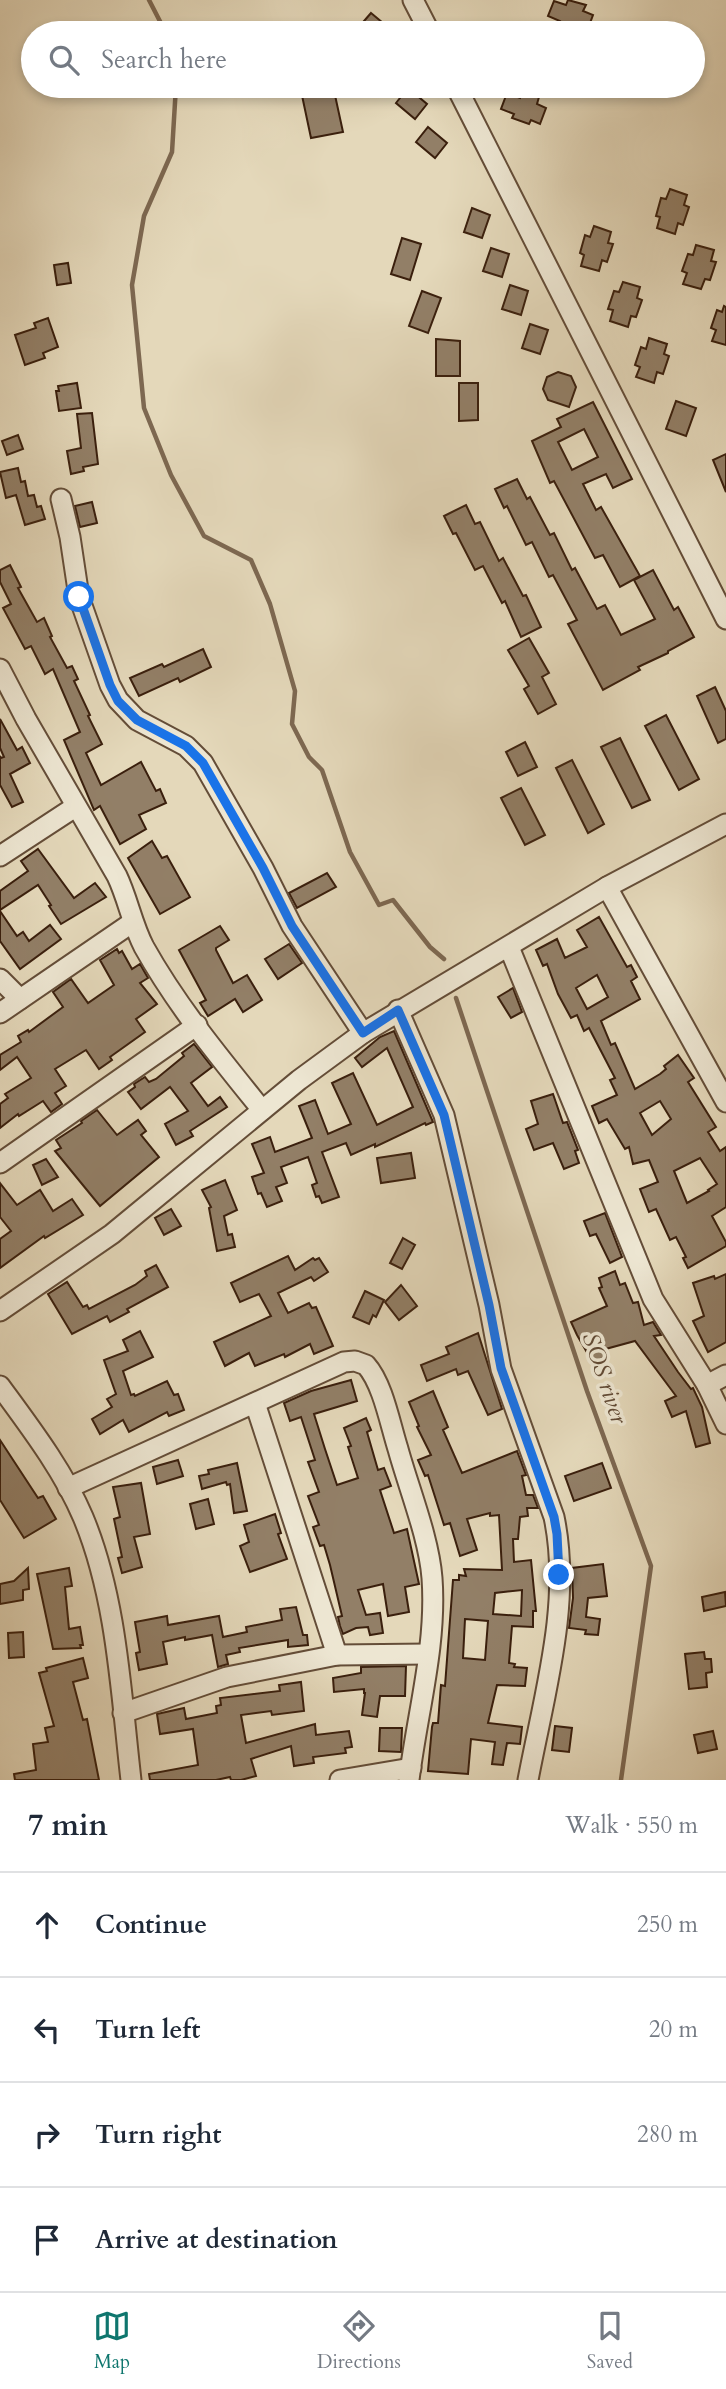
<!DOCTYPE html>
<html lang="en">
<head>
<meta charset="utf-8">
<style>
	body { margin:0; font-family:Cardo,serif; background:#f2f2f3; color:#1f2937 }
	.stop { position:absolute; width:21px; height:21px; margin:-16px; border:5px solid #1a73e8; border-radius:50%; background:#fff }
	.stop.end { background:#1a73e8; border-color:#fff; box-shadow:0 2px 7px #0008 }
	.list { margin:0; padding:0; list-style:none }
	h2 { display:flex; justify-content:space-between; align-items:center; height:91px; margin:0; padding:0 28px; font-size:30px }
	h2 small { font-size:23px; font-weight:400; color:#747a83 }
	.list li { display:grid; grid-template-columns:46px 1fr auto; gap:21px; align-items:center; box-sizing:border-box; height:105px; padding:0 28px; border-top:2px solid #e0e1e3 }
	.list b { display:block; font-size:26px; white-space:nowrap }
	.list em { font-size:23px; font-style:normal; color:#747a83 }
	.icon { flex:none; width:38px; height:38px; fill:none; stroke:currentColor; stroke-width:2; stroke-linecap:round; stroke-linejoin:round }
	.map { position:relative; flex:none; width:726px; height:1780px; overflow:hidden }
	.search { position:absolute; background:#fff; box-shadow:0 4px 10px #0003; left:21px; right:21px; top:21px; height:77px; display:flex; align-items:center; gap:18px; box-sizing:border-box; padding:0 24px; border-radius:38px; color:#747a83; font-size:26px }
	.sheet { height:511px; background:#fff }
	nav { display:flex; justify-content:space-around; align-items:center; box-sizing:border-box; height:98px; border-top:2px solid #e0e1e3; background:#fff; font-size:19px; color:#747a83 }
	nav a { display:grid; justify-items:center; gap:4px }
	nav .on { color:#0f766e }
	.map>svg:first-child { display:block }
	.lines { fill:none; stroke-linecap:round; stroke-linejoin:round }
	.stream { stroke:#7d6851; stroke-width:4.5 }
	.building { fill:#927f67; stroke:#3a1f0d; stroke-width:2; fill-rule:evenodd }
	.minor-casing { stroke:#644d38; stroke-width:23 }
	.minor { stroke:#ede6d2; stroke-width:19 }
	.route { stroke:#1a73e8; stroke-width:9 }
	.labels { text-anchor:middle; stroke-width:7; stroke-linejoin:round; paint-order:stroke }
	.water-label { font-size:24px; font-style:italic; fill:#614a35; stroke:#ede6d2 }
</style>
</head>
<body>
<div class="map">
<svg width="726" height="1780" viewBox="0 0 726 1780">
	<rect width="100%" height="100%" fill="#e4d8ba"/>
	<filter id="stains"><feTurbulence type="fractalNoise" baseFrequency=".00286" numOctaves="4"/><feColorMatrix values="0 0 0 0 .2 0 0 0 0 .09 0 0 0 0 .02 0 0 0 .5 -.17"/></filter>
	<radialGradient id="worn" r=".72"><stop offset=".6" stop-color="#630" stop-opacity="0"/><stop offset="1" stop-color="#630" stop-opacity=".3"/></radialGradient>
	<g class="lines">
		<g class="stream">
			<polyline points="149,0 166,33"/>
			<polyline points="176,86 172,152 144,216 132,285 144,408 171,475 204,536 251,560 270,604 295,691 292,724 309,757 322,770 350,852 379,905 393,900 430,947 444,959"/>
			<polyline points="456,998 587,1391 651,1566 621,1780"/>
		</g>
	</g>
	<g class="building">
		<polygon points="568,0 586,5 583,11 593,15 587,31 577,27 576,31 559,25 560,21 548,16 554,1 566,5"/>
		<polygon points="371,13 395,33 364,33 358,28"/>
		<polygon points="300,86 333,86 343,132 311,138"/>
		<polygon points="408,88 427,104 415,119 396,103"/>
		<polygon points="522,91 539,97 537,104 546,108 540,124 531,120 529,124 512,118 514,114 501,109 507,93 520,98"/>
		<polygon points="428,127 447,143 435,158 416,142"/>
		<polygon points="670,189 687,195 684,205 689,207 683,225 678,223 675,234 657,228 660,217 656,216 661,198 666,199"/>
		<polygon points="472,208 490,215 482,238 464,232"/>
		<polygon points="594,226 611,232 608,243 613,244 607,262 602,260 599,271 581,266 584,255 580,253 585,235 590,237"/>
		<polygon points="402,238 421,244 410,280 391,274"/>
		<polygon points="696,245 714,250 711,261 716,262 710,280 705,279 701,289 683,284 687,273 682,271 688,254 693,255"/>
		<polygon points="491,248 509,254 502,277 483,271"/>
		<polygon points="68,263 71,283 57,285 54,265"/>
		<polygon points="623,282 640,287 637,298 642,300 636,317 631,316 628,327 610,321 613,310 608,309 614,291 619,292"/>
		<polygon points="510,285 528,291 521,315 502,309"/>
		<polygon points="422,291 441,298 428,333 409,326"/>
		<polygon points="724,306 726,307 726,345 712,341 716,330 711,328 717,310 722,312"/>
		<polygon points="48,318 58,347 43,353 45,358 25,365 15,335 36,328 34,323"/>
		<polygon points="530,324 548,330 540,354 522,348"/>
		<polygon points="649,338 667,344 664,354 669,356 663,374 657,372 654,383 636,377 640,367 635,365 641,347 646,349"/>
		<polygon points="436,339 460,341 460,376 436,376"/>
		<polygon points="558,372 571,376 576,387 569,407 548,400 543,389 547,377"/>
		<polygon points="77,383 81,408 59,411 56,391 59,391 58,386"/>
		<polygon points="459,383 478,383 478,420 459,421"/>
		<polygon points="676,401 696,408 686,436 666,429"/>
		<path d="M593 402 632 479 613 488 606 474 583 484 596 510 601 507 640 576 620 587 603 555 595 558 554 481 550 483 532 441 561 427 557 419ZM584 429 598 457 572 470 558 442Z"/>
		<polygon points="92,413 98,464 83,467 84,471 71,474 67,451 81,448 77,414"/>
		<polygon points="18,435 23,449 7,455 2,441"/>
		<polygon points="726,454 726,492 713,460"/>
		<polygon points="18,468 21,482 25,481 28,496 34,495 37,507 41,506 45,519 25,525 16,495 6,498 0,472"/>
		<polygon points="517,479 527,499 530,497 550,535 554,533 572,570 575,568 597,609 605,605 621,635 655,619 634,580 653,570 674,610 678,607 694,637 668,651 668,653 638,667 640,670 603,690 568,624 577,620 553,575 549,577 532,542 526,545 507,506 504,508 495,489"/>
		<polygon points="92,502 97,523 80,527 75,506"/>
		<polygon points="466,505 475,524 480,522 499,561 503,558 523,596 526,595 541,627 521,637 505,601 502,603 483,566 475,570 456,533 453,534 444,516"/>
		<polygon points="10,565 21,587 18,588 37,622 44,618 52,636 50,637 67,668 72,666 78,679 74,681 90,715 88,716 102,744 86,753 101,785 141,762 156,791 160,789 166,803 139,815 146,829 120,844 100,806 94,810 64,740 80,732 53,669 45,674 31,646 25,649 3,608 11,604 0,582 0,570"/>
		<polygon points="529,638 549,673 542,677 556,704 538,714 524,689 529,686 508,650"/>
		<polygon points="203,649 211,667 180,682 178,678 139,696 130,678 162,664 164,667"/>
		<polygon points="715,687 726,711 726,739 718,743 697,696"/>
		<polygon points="666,715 699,779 679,790 645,726"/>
		<polygon points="0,719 17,750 22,747 30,763 10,774 23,802 12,807 0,785 0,756 1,758 4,757 0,748"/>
		<polygon points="620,738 650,800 632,808 601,747"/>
		<polygon points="525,742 537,767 518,776 506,752"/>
		<polygon points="572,760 604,824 588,833 556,768"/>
		<polygon points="521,788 545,835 525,845 501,798"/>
		<polygon points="152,841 162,858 167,856 190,897 160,914 128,858"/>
		<polygon points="38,849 74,898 95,883 106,897 61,924 49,906 51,905 38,885 0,910 0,891 28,871 21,861"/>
		<polygon points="327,873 336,887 297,908 289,893"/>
		<polygon points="0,911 17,936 23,932 29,941 50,925 61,939 20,969 0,941"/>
		<path d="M599 917 627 967 631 965 637 977 631 981 640 999 601 1021 611 1045 615 1043 635 1089 660 1074 666 1069 664 1066 678 1055 694 1078 688 1082 716 1127 708 1132 720 1151 726 1147V1207L712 1216 726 1242V1246L688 1268 683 1258 686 1257 676 1237 670 1240 656 1209 649 1212 640 1189 658 1182 649 1160 633 1164 629 1147 625 1149 607 1119 599 1123 592 1106 617 1095 610 1080 615 1078 589 1028 584 1031 577 1015 571 1018 558 994 547 964 543 966 536 950 557 939 565 958 587 947 577 930ZM597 975 608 997 587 1009 576 988ZM660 1101 671 1119 652 1135 640 1113ZM700 1158 717 1184 708 1190 709 1191 687 1203 674 1171Z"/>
		<polygon points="220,926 229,940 216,948 216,950 233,983 247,975 262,1000 243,1012 235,999 208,1016 200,1003 206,1000 179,950"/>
		<polygon points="289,944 302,963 278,979 265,959"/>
		<polygon points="117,949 119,953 122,951 132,969 140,964 148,978 140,983 157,1004 136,1019 145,1032 110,1057 112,1060 99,1069 86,1050 55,1069 66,1086 55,1093 62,1104 51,1112 43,1101 19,1116 18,1114 0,1128 0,1104 8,1098 5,1094 31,1078 17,1057 0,1070 0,1055 21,1042 18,1036 28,1030 29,1032 63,1007 53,992 71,979 88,1003 114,985 100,960"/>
		<polygon points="513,988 522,1012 511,1018 498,997"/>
		<polygon points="394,1031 433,1122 426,1125 425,1123 375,1147 375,1144 351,1155 346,1143 322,1152 339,1197 322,1203 319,1196 316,1197 312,1185 317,1183 308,1157 281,1167 287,1183 276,1187 282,1201 267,1207 261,1193 258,1194 252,1177 264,1173 252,1144 270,1137 275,1152 312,1138 299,1106 315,1100 328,1134 351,1124 332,1083 353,1073 377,1125 413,1107 387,1048 362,1067 355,1058 380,1037"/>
		<polygon points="194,1044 212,1067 191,1083 208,1106 220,1097 227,1107 190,1131 193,1136 176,1145 165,1124 188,1111 170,1087 141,1109 128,1092 135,1087 134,1084 145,1077 149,1082 156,1079 184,1056 182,1053"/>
		<polygon points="553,1094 563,1123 567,1122 578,1150 575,1151 579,1163 564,1169 553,1143 534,1150 526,1129 538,1124 531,1101"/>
		<polygon points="97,1110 117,1135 138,1120 146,1131 141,1135 159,1157 100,1206 55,1151 61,1148 56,1140 82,1123 81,1121"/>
		<polygon points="411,1153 415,1178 381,1183 377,1158"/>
		<polygon points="46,1159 58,1177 42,1185 33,1165"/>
		<polygon points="225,1180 237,1210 224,1216 228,1235 232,1234 235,1247 217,1251 209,1208 211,1207 202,1190"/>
		<polygon points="0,1183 17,1205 40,1190 53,1211 72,1199 83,1215 45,1238 44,1236 0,1268 0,1239 11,1231 0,1217"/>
		<polygon points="171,1209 181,1226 164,1235 155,1218"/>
		<polygon points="605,1213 622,1257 610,1263 596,1234 590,1236 584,1221"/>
		<polygon points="403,1238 415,1245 402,1269 390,1263"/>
		<polygon points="288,1256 295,1270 313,1258 315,1260 319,1258 328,1272 314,1281 311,1277 278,1293 288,1313 309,1303 312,1308 316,1307 333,1346 314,1354 310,1344 285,1357 284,1354 255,1366 249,1353 225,1366 214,1342 271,1316 259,1294 240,1302 231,1283"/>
		<polygon points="156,1265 168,1287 127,1309 129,1312 110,1322 107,1316 72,1334 48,1294 67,1282 83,1307 87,1305 89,1309 135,1285 147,1276 145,1271"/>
		<polygon points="615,1271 620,1285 625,1283 633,1303 638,1302 644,1325 653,1322 661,1335 654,1336 678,1372 691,1389 693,1388 702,1407 710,1443 696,1447 686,1411 672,1417 665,1401 676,1396 635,1341 602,1350 605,1357 593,1363 577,1335 571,1322 607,1306 599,1288 602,1287 599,1278"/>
		<polygon points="726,1274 726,1342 708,1352 693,1321 704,1316 693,1283 714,1276 715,1279"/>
		<polygon points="401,1285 417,1306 399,1320 385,1302"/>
		<polygon points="365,1291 384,1300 376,1317 373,1315 369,1324 353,1317"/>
		<polygon points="140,1331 153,1357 123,1371 131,1395 134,1394 135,1396 167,1381 174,1395 178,1394 184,1410 169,1416 167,1412 129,1432 123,1420 100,1434 92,1419 112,1407 107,1399 116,1394 104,1360 128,1351 123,1340"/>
		<polygon points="478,1333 502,1409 488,1415 468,1371 458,1375 456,1369 427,1381 421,1365 449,1354 446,1347"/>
		<polygon points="351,1380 357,1401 314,1414 325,1449 337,1485 358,1478 348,1447 351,1446 344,1428 366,1418 371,1430 367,1432 378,1470 384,1468 391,1486 380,1490 394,1533 407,1529 419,1584 405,1587 409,1612 388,1616 383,1584 358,1590 366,1615 380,1613 383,1633 370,1635 368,1627 356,1628 343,1634 340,1626 338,1617 342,1616 330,1565 324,1545 320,1546 313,1527 319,1525 308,1496 319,1492 308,1462 315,1460 301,1417 290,1421 284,1403 311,1391"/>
		<path d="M433 1391 448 1427 443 1430 462 1473 517 1451 526 1475 522 1476 526 1495H533L538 1508H527L528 1516 520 1517 518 1539H513L514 1562 531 1560 536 1611H533V1627L512 1626 509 1663 515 1664 514 1667 527 1668 525 1686 497 1685 488 1723 522 1727 520 1744 507 1743 503 1765 492 1764 495 1742 471 1739 468 1774 428 1771 432 1727 433 1723H438L441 1685 445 1686 453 1580H459V1575L466 1576 464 1569 502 1570 499 1515 490 1516V1513L467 1519 477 1550 460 1556 450 1523 444 1525 428 1475 425 1476 418 1460 431 1455 417 1427 419 1426 409 1402ZM522 1590 521 1616 493 1614 495 1593ZM465 1619 488 1621 485 1660 463 1658Z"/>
		<polygon points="0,1440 38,1498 43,1496 56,1519 24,1538 0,1500"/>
		<polygon points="178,1460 183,1476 157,1484 153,1467"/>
		<polygon points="237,1463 247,1511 234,1513 230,1484 227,1485 226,1482 202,1489 199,1476 209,1474 208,1470"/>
		<polygon points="602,1463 611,1488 574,1501 565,1476"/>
		<polygon points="141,1483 150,1534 134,1537 142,1567 122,1573 118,1558 122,1557 114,1519 120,1517 113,1487"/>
		<polygon points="208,1499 214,1524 196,1529 190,1504"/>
		<polygon points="275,1514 281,1533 278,1534 287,1559 250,1572 240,1546 249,1542 244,1525"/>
		<polygon points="603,1564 607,1596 588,1598 586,1617 600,1619 598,1635 585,1634 586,1630 569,1628 573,1598 572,1568"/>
		<polygon points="28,1568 29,1589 23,1590 23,1600 0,1604 0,1584 14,1581"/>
		<polygon points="69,1568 72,1586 65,1587 69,1629 80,1627 83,1645 80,1645 81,1648 53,1649 37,1574"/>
		<polygon points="725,1592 726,1606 704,1611 702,1597"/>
		<polygon points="296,1607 303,1635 307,1635 308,1645 288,1647 288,1640 239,1648 240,1652 226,1655 228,1664 218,1667 212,1635 185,1640 185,1637 163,1642 167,1664 139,1670 136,1653 140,1652 135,1622 167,1616 168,1625 219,1616 223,1637 247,1632 246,1627 282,1620 280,1609"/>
		<polygon points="23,1632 24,1657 9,1658 8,1633"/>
		<polygon points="704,1652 705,1659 711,1659 712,1672 706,1673 707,1687 689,1689 685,1654"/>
		<polygon points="83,1658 88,1678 73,1682 83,1720 87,1719 99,1780 15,1780 14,1774 36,1770 33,1744 48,1742 45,1728 54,1726 39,1673 47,1671 46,1668"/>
		<polygon points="406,1666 405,1696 380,1696 377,1717 362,1715 365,1693 364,1693 364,1689 334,1692 333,1678 361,1673 361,1667"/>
		<polygon points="301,1682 304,1711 272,1715 271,1711 241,1715 246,1743 315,1724 316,1735 349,1731 352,1747 345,1748 346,1753 313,1757 314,1763 294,1766 291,1746 251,1759 256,1776 241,1780 231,1780 230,1777 216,1780 150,1780 149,1774 198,1765 193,1729 160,1734 157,1714 184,1708 186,1719 217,1713 216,1706 221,1705 220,1698 280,1691 279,1685"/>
		<polygon points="555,1726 572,1728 569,1752 552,1750"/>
		<polygon points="380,1728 402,1728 401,1752 379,1751"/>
		<polygon points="713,1731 717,1749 698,1753 694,1735"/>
	</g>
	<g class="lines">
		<defs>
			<g id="minor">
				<polyline points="413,0 430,33"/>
				<polyline points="456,86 726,619"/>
				<polyline points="61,499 70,537 79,597 110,685 118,700 137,720 186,746 203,763 263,868 292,926 363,1033"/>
				<path d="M0 669 26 719 117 876C128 899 132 924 144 947 177 1006 220 1058 262 1110"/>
				<polyline points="0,856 75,807"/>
				<polyline points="607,887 726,1102"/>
				<polyline points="509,947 653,1299 707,1385 726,1424"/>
				<polyline points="0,979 20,999"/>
				<path d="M398 1010 444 1115 489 1305 501 1369 554 1517C572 1602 544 1695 528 1780"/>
				<polyline points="0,1013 133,922"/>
				<polyline points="0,1163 197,1025"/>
				<polyline points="0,1311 112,1234 299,1080 363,1033 607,887 726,824"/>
				<polyline points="707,1385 726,1375"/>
				<path d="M0 1386C30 1427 63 1470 83 1517 117 1598 121 1694 131 1780"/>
				<polyline points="255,1403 337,1655"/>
				<path d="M68 1488 344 1362 355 1361 366 1365C383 1384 390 1424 398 1449 409 1489 429 1538 432 1578 437 1645 417 1714 409 1780"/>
				<polyline points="123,1713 227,1677 337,1655 428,1654"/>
				<polyline points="340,1780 411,1768"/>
			</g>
		</defs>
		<use href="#minor" class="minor-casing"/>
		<use href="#minor" class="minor"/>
	</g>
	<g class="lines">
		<polyline class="route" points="79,597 110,685 118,701 137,720 186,746 203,763 263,868 292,926 363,1033 398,1010 444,1115 489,1305 501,1368 554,1517 557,1534 559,1575"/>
	</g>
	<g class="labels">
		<g class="water-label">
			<text transform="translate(605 1378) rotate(71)" y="8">SOS river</text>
		</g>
	</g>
	<rect width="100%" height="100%" filter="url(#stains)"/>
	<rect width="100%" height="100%" fill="url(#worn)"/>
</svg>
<div class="stop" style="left:79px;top:597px"></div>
<div class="stop end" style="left:559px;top:1575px"></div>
<div class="search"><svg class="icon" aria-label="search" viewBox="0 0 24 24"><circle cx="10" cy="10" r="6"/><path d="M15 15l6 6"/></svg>Search here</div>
</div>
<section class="sheet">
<h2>7 min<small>Walk · 550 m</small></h2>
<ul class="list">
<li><svg class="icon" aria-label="ahead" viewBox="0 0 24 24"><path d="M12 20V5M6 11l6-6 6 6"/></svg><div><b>Continue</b></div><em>250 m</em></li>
<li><svg class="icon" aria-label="left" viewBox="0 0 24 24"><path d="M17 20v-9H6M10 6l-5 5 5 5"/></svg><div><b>Turn left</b></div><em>20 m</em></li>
<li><svg class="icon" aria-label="right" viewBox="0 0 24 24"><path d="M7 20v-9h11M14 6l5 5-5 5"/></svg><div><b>Turn right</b></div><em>280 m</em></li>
<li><svg class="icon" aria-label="arrive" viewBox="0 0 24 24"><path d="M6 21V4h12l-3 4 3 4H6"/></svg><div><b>Arrive at destination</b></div></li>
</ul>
</section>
<nav>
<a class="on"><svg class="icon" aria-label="map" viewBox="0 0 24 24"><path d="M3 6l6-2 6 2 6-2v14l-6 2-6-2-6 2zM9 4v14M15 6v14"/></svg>Map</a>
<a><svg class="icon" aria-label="directions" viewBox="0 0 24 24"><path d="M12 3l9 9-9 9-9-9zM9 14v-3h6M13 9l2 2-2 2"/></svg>Directions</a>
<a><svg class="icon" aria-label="saved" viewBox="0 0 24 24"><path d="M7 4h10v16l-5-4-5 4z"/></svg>Saved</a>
</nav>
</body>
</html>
